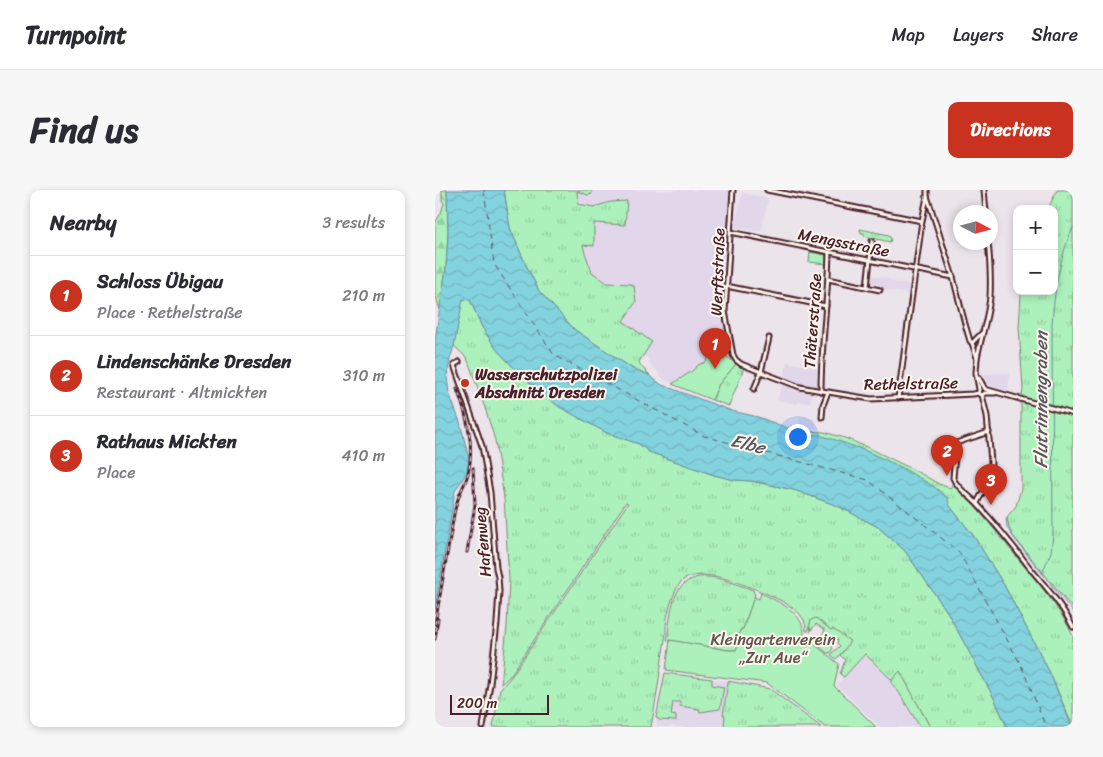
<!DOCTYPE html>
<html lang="en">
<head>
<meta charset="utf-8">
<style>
	body { margin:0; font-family:Sriracha,sans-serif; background:#f7f7f7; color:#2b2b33 }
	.controls { position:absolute; right:15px; top:15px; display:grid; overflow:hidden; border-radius:10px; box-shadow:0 2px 8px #0003 }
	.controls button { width:45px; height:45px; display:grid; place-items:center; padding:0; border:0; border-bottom:1px solid #e1e1e2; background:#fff; color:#2b2b33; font:25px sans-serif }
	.compass { position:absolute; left:518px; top:15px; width:45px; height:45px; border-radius:50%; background:#fff; box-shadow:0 2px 8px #0003; rotate:96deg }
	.scale { position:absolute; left:15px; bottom:12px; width:99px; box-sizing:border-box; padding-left:5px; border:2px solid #4a1f2b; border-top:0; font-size:14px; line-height:18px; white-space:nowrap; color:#4a1f2b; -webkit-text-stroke:4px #fbf7ec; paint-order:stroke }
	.you { position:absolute; left:362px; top:246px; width:18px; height:18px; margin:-12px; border:4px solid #fff; border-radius:50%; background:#1a73e8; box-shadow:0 0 0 8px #1a73e833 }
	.badge { display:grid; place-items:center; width:32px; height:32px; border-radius:50%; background:#c8321e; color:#fff; font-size:16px; font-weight:700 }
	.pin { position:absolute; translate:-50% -41px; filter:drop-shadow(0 1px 2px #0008) }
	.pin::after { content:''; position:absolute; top:26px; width:18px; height:15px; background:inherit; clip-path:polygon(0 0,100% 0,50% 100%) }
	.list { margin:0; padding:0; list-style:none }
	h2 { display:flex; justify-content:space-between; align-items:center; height:65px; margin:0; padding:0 20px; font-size:21px }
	h2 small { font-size:16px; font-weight:400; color:#7c7c81 }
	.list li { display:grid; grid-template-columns:32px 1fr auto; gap:15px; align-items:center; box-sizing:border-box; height:80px; padding:0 20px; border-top:1px solid #e1e1e2 }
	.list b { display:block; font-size:19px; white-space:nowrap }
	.list p { margin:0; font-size:16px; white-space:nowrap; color:#7c7c81 }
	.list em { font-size:16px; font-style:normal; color:#7c7c81 }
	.map { position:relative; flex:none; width:638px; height:537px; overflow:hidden; border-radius:10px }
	header { display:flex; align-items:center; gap:30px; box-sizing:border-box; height:70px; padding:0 25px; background:#fff; border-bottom:1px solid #e1e1e2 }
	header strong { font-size:24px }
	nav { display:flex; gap:28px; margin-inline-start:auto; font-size:18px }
	.intro { display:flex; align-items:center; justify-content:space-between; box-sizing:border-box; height:120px; padding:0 30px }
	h1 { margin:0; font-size:35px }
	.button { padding:12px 22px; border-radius:10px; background:#c8321e; color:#fff; font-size:18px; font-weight:700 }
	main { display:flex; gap:30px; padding:0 30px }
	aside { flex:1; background:#fff; border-radius:10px; box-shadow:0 2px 8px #0003 }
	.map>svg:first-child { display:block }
	.built { fill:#e2d7ea }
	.grass { fill:url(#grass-tufts); stroke:#7b8874 }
	.forest { fill:url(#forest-firs); stroke:#7b8874 }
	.green { fill:#acf1bc; stroke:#7b8874 }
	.water { fill:url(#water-waves); stroke:#6c8b97 }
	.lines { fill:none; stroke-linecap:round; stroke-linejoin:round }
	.stream { stroke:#6c8b97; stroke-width:1 }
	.ferry { stroke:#5b5561; stroke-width:1; stroke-dasharray:6 5; stroke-linecap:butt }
	.minor-casing { stroke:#4a1f2b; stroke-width:7 }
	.minor { stroke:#fbf7ec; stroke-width:3 }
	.rail-casing { stroke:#4a1f2b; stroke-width:3 }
	.rail { stroke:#fbf7ec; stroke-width:1; stroke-dasharray:4; stroke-linecap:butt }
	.poi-dot { fill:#c8321e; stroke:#fbf7ec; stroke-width:2 }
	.labels { text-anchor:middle; stroke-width:4; stroke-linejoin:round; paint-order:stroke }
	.street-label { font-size:16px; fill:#4a1f2b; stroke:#fbf7ec }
	.poi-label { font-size:16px; font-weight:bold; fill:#4a1f2b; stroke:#fbf7ec; text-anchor:start }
	.park-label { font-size:16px; fill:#62544f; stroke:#fbf7ec }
	.water-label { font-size:18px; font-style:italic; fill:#5b5561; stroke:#fbf7ec }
</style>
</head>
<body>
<header>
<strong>Turnpoint</strong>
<nav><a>Map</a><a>Layers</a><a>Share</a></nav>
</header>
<div class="intro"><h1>Find us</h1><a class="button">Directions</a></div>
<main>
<aside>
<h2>Nearby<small>3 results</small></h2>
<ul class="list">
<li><span class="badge">1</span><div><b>Schloss Übigau</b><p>Place · Rethelstraße</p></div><em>210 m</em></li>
<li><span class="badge">2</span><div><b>Lindenschänke Dresden</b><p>Restaurant · Altmickten</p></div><em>310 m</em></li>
<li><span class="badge">3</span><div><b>Rathaus Mickten</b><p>Place</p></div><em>410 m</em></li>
</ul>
</aside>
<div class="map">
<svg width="638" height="537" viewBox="0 0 638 537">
	<defs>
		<pattern id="grass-tufts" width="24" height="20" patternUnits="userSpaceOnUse" patternTransform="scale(1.25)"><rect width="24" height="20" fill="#acf1bc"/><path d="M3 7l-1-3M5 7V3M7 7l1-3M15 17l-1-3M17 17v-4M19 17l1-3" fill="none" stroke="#96cea2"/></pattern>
		<pattern id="forest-firs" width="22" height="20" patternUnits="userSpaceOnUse" patternTransform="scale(1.25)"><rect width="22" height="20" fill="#acf1bc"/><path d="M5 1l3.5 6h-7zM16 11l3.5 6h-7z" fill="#96cea2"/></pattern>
		<pattern id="water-waves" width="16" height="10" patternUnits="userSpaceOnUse" patternTransform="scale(1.25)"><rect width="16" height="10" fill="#83d3df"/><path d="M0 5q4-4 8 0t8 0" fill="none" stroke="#73b5c0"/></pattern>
	</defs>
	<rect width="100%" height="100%" fill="#ece4eb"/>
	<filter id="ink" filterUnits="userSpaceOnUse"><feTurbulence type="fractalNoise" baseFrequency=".02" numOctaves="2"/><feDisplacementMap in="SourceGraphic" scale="10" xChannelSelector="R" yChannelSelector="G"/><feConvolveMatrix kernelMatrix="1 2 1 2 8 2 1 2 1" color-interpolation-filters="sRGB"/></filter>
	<g filter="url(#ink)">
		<g class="built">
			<polygon points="141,0 298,0 290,120 296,150 290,165 277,159 271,172 263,175 257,181 237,194 224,186 225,185 217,176 212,168 208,165 217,152 188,132 201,112 196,94 172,93 157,82 155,78 150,63 144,27"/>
			<polygon points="307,3 333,8 327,40 321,41 300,37"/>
			<polygon points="436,85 456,89 456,91 476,95 474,104 442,98 442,95 434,93"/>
			<polygon points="352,172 383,179 385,185 385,198 360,192 349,188"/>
			<polygon points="571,183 575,184 573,201 553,195 546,184"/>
			<polygon points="348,193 357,197 357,200 377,203 375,213 363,212 362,214 342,210"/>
			<polygon points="365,227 379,228 379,232 381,233 382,237 381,239 374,240 364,237"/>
			<polygon points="430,464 457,490 457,494 463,501 485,537 445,537 402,496 402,494"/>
			<polygon points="230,483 293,491 288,524 300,527 308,537 222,537 221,528"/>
		</g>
		<g class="grass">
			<polygon points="69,0 156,0 157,4 153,5 142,1 143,14 159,17 175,12 192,11 190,35 159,33 159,56 148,55 150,63 157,82 172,93 196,94 199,96 201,112 188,131 217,152 204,172 206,176 215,185 198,179 140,140 104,101 90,73 75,38"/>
			<polygon points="622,0 638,0 638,419 578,346 574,338 572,327 581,316 586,299 586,213 588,199 584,137 586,105 587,101 619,101 619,19 613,19"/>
			<polygon points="425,39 454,45 456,49 455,52 429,46 429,43 426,43"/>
			<path d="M27 109 35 110 47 137 62 160 86 185 123 216 172 243 204 254 214 262 279 285 299 290 317 291 359 300 403 316 443 337 470 361 513 423 559 508 572 537H495L465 482 457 490 430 464 409 487 405 484 410 470 405 465 410 459 398 439 396 440 376 430 373 441H371C371 436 370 431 367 427 360 416 337 406 325 401 304 393 269 377 248 390 240 396 234 418 232 428 231 433 231 438 231 443 226 474 222 506 216 537H58L65 499 76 487 193 313 191 312 75 486 66 494 72 436 74 390 69 308 60 250 51 221 32 168 19 156Z"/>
			<polygon points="301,174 309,178 294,216 277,210 284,194"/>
			<path d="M356 236 372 241 389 242 410 248 434 258 481 281 504 294 515 298 516 297 518 291 521 296C544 320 564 345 584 370 604 394 625 418 638 446V537L615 483 569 395 538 345 514 315 375 245 365 242 354 238Z"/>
			<path d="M263 387C281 385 301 394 318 400L320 405 308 439H306L302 448 305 450 301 460H293L232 450C235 434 235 405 249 394 253 390 258 389 263 387Z"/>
			<polygon points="230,483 277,489 277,495 289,497 285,519 265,522 264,519 245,516 245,512 238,512 236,525 241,526 241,531 225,530 221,528"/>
			<polygon points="293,491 335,499 386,537 289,537 290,525 288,525"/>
		</g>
		<polygon class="forest" points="7,0 12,0 13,43 11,78 5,120 0,104 0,33 6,23 9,13 7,11"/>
		<g class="green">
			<polygon points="375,62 391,65 391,74 374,72"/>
			<polygon points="277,159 290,165 301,174 284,194 277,210 237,194 257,181 263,175 271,172"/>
			<path d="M326 403C344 412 370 423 369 446L404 474 399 496 441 537H390L332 493 231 480 235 450 293 460H301L305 450 302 448 306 439H308L319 407 324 409Z"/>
			<polygon points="381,428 396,440 398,439 415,451 410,459 401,469 397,466 396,464 405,456 402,453 403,450 401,449 400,451 398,450 394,454 398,458 395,463 392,463 377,450 379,446 381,446 385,449 390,440 381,434 375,442 376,438 374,438 376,430"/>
			<polygon points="465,481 495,537 485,537 463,501 457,494 457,490"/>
		</g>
		<polygon class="water" points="12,0 69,0 75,38 90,73 104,101 140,140 198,179 212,184 227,195 297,221 323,227 369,244 384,245 404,251 429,260 466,277 498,296 513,308 514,315 538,345 569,395 615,483 637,537 572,537 559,508 513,423 470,361 443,337 403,316 359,300 317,291 299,290 279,285 214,262 204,254 172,243 146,229 123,216 110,206 86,185 62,160 47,137 35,110 28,109 19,156 15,169 12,187 14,203 25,232 34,269 32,282 20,301 0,419 0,150 11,78 13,43"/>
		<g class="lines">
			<g class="stream">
				<polyline points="571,328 572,337 576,344 638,422"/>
				<path d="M607 383 616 362 618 344 617 135C619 102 624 69 638 37"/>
			</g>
			<polyline class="ferry" points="49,0 59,74 119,165 269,246 433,290 524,362 586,475 611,537"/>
			<defs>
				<g id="minor">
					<polyline points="298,0 290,121 298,165 301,170 306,174 326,182 365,197 393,202 436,209 538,204 544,203"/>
					<polyline points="332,0 487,31"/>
					<polyline points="492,0 492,6 518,87 530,134 535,151 537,153 542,168 541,183 544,199 544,204 547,205 552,226 556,272 555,288 542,313"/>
					<polyline points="549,0 551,22"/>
					<polyline points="295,42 518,87"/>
					<polyline points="393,89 445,100"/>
					<polyline points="291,96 391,116"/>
					<polyline points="432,97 437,51"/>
					<polyline points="537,153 547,143"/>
					<path d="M542 168C546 148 553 127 555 107 556 89 555 71 553 52"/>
					<polyline points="24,172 19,175 47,256 55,302 61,378 63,387 64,401 62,433 55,494 48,537"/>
					<polyline points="544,188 550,199 638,224"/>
					<polyline points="319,199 326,182 334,148"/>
					<path d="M386 201C386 154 393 108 394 62"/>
					<polyline points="547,205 550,203 560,203"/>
					<polyline points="463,208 487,31 492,7"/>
					<polyline points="387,227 388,215 393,202"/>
					<path d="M554 242 521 253 518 288C523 300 536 306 544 316 562 336 579 357 595 378 611 397 627 415 638 437"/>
				</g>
			</defs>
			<use href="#minor" class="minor-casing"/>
			<use href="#minor" class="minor"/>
			<defs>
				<g id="rail">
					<polyline points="32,362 40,315 38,278"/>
					<path d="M0 434 19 324C20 318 22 312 24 306 27 298 31 292 33 284 40 256 32 226 22 199"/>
					<polyline points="0,449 3,429"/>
				</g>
			</defs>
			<use href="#rail" class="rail-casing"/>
			<use href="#rail" class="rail"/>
		</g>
	</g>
	<circle class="poi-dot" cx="30" cy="193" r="5"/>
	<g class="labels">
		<g class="street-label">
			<text transform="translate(409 52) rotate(11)" y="6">Mengsstraße</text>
			<text transform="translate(282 82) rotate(-88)" y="6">Werftstraße</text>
			<text transform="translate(377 131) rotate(-86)" y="6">Thäterstraße</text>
			<text transform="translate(476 193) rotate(-1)" y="6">Rethelstraße</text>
			<text transform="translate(47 352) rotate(-95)" y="6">Hafenweg</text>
		</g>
		<g class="poi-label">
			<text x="40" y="190">Wasserschutzpolizei<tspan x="40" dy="18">Abschnitt Dresden</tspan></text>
		</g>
		<g class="park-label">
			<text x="338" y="455">Kleingartenverein<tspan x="338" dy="18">„Zur Aue“</tspan></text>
		</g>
		<g class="water-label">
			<text transform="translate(606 210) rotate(-90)" y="6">Flutrinnengraben</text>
			<text transform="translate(313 254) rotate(14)" y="6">Elbe</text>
		</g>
	</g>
</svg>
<div class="controls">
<button>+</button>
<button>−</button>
</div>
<svg class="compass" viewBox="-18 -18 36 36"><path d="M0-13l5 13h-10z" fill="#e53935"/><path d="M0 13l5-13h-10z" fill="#7c7c81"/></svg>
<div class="scale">200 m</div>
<div class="you"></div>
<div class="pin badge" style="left:280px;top:179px">1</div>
<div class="pin badge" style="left:512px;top:286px">2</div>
<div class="pin badge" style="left:556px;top:315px">3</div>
</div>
</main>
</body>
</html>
